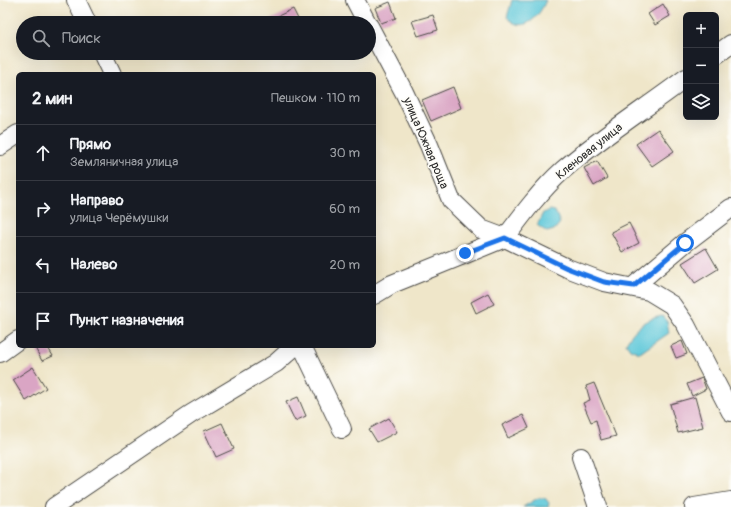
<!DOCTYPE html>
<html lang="ru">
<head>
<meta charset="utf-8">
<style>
	body { margin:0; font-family:Pangolin,sans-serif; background:#20242c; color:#f1f3f6 }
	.controls { position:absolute; right:12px; top:12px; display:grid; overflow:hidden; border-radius:6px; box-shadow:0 4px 16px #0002 }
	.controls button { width:36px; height:36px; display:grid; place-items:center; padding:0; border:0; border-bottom:1px solid #363941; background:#171b24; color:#f1f3f6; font:20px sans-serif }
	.stop { position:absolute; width:12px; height:12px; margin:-9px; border:3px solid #1a73e8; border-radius:50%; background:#fff }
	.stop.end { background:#1a73e8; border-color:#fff; box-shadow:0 1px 4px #0008 }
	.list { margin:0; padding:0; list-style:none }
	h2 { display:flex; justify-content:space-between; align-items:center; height:52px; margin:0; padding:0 16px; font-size:17px }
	h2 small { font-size:13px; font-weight:400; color:#9ea1a6 }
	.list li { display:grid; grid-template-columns:26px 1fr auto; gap:12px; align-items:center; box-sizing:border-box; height:56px; padding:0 16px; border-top:1px solid #363941 }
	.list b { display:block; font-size:15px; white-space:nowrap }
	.list p { margin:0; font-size:13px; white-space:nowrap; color:#9ea1a6 }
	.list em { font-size:13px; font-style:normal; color:#9ea1a6 }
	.icon { flex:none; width:22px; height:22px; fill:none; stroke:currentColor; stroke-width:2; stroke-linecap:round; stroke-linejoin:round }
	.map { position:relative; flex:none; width:731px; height:507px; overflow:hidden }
	.search { position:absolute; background:#171b24; box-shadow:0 4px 16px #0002; left:16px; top:16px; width:360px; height:44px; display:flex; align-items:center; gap:10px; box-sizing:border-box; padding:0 14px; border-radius:22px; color:#9ea1a6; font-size:15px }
	.panel { position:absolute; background:#171b24; box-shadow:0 4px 16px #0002; left:16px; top:72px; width:360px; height:276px; border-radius:6px }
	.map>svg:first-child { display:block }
	.water { fill:#5ec8d9; stroke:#447a82 }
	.building { fill:#daa5c4 }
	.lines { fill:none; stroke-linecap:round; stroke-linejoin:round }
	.minor-casing { stroke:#484743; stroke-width:20 }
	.minor { stroke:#fff; stroke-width:18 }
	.route { stroke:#1a73e8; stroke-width:5 }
	.labels { text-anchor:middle; stroke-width:3; stroke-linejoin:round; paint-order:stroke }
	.street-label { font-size:12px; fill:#2b2b2b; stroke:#fdfcf7 }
</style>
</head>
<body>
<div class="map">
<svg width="731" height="507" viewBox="0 0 731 507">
	<rect width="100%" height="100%" fill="#fdfcf7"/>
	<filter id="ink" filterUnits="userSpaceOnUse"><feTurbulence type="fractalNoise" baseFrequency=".025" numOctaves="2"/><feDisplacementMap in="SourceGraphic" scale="8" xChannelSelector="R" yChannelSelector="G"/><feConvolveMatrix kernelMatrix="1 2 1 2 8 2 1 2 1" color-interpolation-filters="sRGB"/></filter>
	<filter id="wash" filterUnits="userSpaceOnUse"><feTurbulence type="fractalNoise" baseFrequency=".012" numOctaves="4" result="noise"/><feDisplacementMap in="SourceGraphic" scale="16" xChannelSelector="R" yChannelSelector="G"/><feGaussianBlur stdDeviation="0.9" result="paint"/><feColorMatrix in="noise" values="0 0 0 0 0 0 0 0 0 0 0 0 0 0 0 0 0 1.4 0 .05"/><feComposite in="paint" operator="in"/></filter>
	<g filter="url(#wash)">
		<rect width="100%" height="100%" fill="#efe6c9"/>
		<g class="water">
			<path d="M512 0H546C540 16 523 36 507 17Z"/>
			<polygon points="549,210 555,211 560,223 554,230 547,232 537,225 543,213"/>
			<path d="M662 316 667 320 669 333 640 353 630 349 626 343C634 329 645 319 662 316Z"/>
			<polygon points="538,498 545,498 549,503 548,507 523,507"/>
		</g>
		<g id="blocks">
			<g class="building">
				<polygon points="390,2 396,18 381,23 375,8"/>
				<polygon points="663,4 670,16 655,25 648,14"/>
				<polygon points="293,9 300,23 263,23"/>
				<polygon points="433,15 438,30 418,36 412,21"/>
				<polygon points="453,87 461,108 431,121 422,100"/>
				<polygon points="658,129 674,151 652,166 636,144"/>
				<polygon points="597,161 607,178 594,186 584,168"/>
				<polygon points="629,223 639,243 622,252 611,232"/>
				<polygon points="706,248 718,269 695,283 682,263"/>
				<polygon points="488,293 494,304 476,313 471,302"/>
				<polygon points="682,341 687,354 676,358 671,346"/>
				<polygon points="34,346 47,346 53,356 42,361"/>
				<polygon points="33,367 46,388 26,401 13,380"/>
				<polygon points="702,378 706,389 692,396 687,384"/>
				<polygon points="594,383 616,436 601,440 596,420 591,422 583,403 590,400 586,386"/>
				<polygon points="298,397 306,416 295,421 286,402"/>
				<polygon points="695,397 703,427 678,433 670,404"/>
				<polygon points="523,415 529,428 508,438 502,425"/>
				<polygon points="389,418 397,432 377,442 369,429"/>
				<polygon points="222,423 234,449 216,457 204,431"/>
			</g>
		</g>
	</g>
	<g filter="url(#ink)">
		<use href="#blocks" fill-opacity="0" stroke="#484743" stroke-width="1"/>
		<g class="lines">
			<defs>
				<g id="minor">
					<polyline points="76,0 87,23"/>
					<polyline points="355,0 367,23"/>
					<polyline points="369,26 404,92 429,145 451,200 481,229 505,238 567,268 604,282 649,291 672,305 686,325 731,412"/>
					<polyline points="102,53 112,74"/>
					<polyline points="716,55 731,44"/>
					<polyline points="0,146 18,134"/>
					<path d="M505 238C523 214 541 190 563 170 602 136 645 109 686 78"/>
					<polyline points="634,286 685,243 731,208"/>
					<polyline points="374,295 392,284 505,238"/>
					<polyline points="302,346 342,429"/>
					<polyline points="0,353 18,340"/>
					<polyline points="581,457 598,507"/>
					<polyline points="54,507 191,414 276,363 295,346"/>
					<polyline points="694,507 731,501"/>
				</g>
			</defs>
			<use href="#minor" class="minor-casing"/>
			<use href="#minor" class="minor"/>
		</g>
	</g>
	<g class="lines" filter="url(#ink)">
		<polyline class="route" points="465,253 505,238 567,268 604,282 634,286 685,243"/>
	</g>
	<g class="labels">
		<g class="street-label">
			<text transform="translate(426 143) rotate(67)" y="4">улица Южная роща</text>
			<text transform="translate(589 151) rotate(-39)" y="4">Кленовая улица</text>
		</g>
	</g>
</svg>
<div class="controls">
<button>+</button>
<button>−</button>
<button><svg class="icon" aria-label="layers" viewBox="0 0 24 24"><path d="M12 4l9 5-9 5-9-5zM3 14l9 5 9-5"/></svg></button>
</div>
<div class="stop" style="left:685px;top:243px"></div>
<div class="stop end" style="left:465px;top:253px"></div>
<div class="search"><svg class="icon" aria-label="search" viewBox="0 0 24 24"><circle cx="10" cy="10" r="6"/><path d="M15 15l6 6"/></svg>Поиск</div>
<section class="panel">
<h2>2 мин<small>Пешком · 110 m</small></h2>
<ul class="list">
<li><svg class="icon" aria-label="ahead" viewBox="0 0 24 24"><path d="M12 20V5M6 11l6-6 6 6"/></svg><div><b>Прямо</b><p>Земляничная улица</p></div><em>30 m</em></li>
<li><svg class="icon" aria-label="right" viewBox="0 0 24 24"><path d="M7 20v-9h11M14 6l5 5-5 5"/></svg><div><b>Направо</b><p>улица Черёмушки</p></div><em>60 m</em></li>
<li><svg class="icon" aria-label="left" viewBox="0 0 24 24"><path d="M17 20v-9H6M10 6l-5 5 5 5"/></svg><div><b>Налево</b></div><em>20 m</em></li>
<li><svg class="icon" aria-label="arrive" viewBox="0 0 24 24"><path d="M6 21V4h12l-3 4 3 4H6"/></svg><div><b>Пункт назначения</b></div></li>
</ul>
</section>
</div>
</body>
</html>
